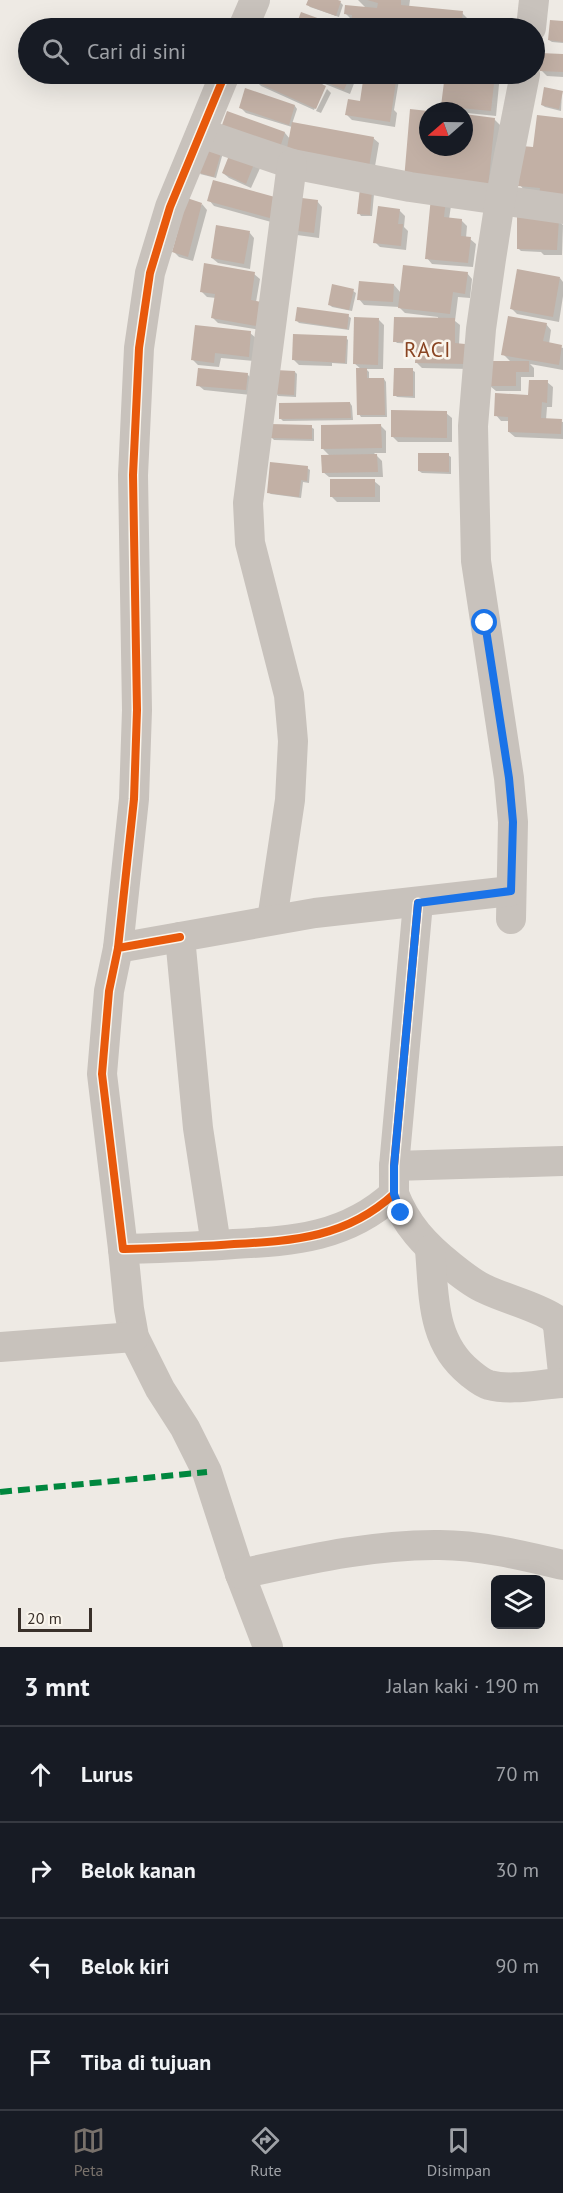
<!DOCTYPE html>
<html lang="id">
<head>
<meta charset="utf-8">
<style>
	body { margin:0; font-family:"PT Sans",sans-serif; background:#20242c; color:#f1f3f6 }
	.controls { position:absolute; right:18px; bottom:18px; display:grid; overflow:hidden; border-radius:9px; box-shadow:0 6px 24px #0002 }
	.controls button { width:54px; height:54px; display:grid; place-items:center; padding:0; border:0; border-bottom:2px solid #363941; background:#171b24; color:#f1f3f6; font:30px sans-serif }
	.compass { position:absolute; left:419px; top:102px; width:54px; height:54px; border-radius:50%; background:#171b24; box-shadow:0 6px 24px #0002; rotate:250deg }
	.scale { position:absolute; left:18px; bottom:15px; width:74px; box-sizing:border-box; padding-left:6px; border:3px solid #39302a; border-top:0; font-size:16px; line-height:21px; white-space:nowrap; color:#39302a; -webkit-text-stroke:4px #faf5ec; paint-order:stroke }
	.stop { position:absolute; width:18px; height:18px; margin:-14px; border:4px solid #1a73e8; border-radius:50%; background:#fff }
	.stop.end { background:#1a73e8; border-color:#fff; box-shadow:0 2px 6px #0008 }
	.list { margin:0; padding:0; list-style:none }
	h2 { display:flex; justify-content:space-between; align-items:center; height:78px; margin:0; padding:0 24px; font-size:26px }
	h2 small { font-size:20px; font-weight:400; color:#9ea1a6 }
	.list li { display:grid; grid-template-columns:39px 1fr auto; gap:18px; align-items:center; box-sizing:border-box; height:96px; padding:0 24px; border-top:2px solid #363941 }
	.list b { display:block; font-size:22px; white-space:nowrap }
	.list em { font-size:20px; font-style:normal; color:#9ea1a6 }
	.icon { flex:none; width:33px; height:33px; fill:none; stroke:currentColor; stroke-width:2; stroke-linecap:round; stroke-linejoin:round }
	.map { position:relative; flex:none; width:563px; height:1647px; overflow:hidden }
	.search { position:absolute; background:#171b24; box-shadow:0 6px 24px #0002; left:18px; right:18px; top:18px; height:66px; display:flex; align-items:center; gap:15px; box-sizing:border-box; padding:0 21px; border-radius:33px; color:#9ea1a6; font-size:22px }
	.sheet { height:462px; background:#171b24 }
	nav { display:flex; justify-content:space-around; align-items:center; box-sizing:border-box; height:84px; border-top:2px solid #363941; background:#171b24; font-size:16px; color:#9ea1a6 }
	nav a { display:grid; justify-items:center; gap:3px }
	nav .on { color:#78716b }
	.map>svg:first-child { display:block }
	.shadow { fill:#0003 }
	.building { fill:#c2b0a5 }
	.lines { fill:none; stroke-linecap:round; stroke-linejoin:round }
	.minor { stroke:#c8c2bc; stroke-width:30 }
	.quiet { stroke:#00873e; stroke-width:6; stroke-dasharray:12 6; stroke-linecap:butt }
	.cycleway-casing { stroke:#faf5ec; stroke-width:11 }
	.cycleway { stroke:#e8590c; stroke-width:8 }
	.route { stroke:#1a73e8; stroke-width:8 }
	.labels { text-anchor:middle; stroke-width:5; stroke-linejoin:round; paint-order:stroke }
	.quarter-label { font-size:21px; letter-spacing:1.5px; fill:#894422; stroke:#faf5ec }
</style>
</head>
<body>
<div class="map">
<svg width="563" height="1647" viewBox="0 0 563 1647">
	<rect width="100%" height="100%" fill="#eeeae4"/>
	<g class="shadow">
		<polygon points="309,0 333,0 340,2 343,5 339,17 310,7 308,5"/>
		<polygon points="358,0 410,0 409,7 462,13 470,21 469,28 462,28 464,18 460,18 459,28 352,28 353,21 345,13 366,8"/>
		<polygon points="301,14 342,28 296,28"/>
		<polygon points="563,23 563,43 552,42 549,40"/>
		<polygon points="563,56 563,77 547,76 541,70"/>
		<polygon points="259,74 276,74 299,84 322,86 312,76 313,74 346,74 355,81 350,94 320,82 325,87 314,110 261,86 256,81"/>
		<polygon points="365,74 400,74 394,110 397,113 395,127 352,120 347,115 361,103"/>
		<polygon points="447,74 500,74 496,116 448,111 443,105"/>
		<polygon points="327,89 331,93 321,113 316,111"/>
		<polygon points="562,92 561,111 545,107 542,105"/>
		<polygon points="295,106 297,109 292,124 373,138 379,143 374,172 293,158 226,127 285,133 290,139 292,127 246,113 240,107"/>
		<polygon points="428,112 428,147 464,147 464,116 494,119 502,127 495,196 405,179"/>
		<polygon points="563,119 563,203 525,191 520,185 535,148"/>
		<polygon points="222,147 224,149 216,178 200,174"/>
		<polygon points="255,160 261,166 251,188 229,178 223,173"/>
		<polygon points="214,182 282,225 214,206 209,200"/>
		<polygon points="361,190 374,194 372,216 361,216 359,213"/>
		<polygon points="432,199 451,206 449,219 461,220 467,226 466,238 470,239 476,244 473,267 432,264 427,258"/>
		<polygon points="317,201 322,207 319,238 297,235 292,229"/>
		<polygon points="202,204 207,210 193,261 179,257 174,252"/>
		<polygon points="399,210 405,216 404,227 408,231 406,250 380,247 375,242"/>
		<polygon points="558,220 563,225 562,255 544,255 541,252 521,251 518,248"/>
		<polygon points="249,232 254,238 250,269 218,263 212,258"/>
		<polygon points="467,273 472,279 470,298 458,297 455,321 460,325 459,345 470,369 422,368 417,363 417,344 397,343 395,341 438,319 438,317 405,313 399,307 364,305 359,299 394,285 401,293"/>
		<polygon points="254,274 260,279 256,302 267,331 218,323 213,318 216,298 207,297 201,291"/>
		<polygon points="560,278 563,282 563,296 559,322 517,314 512,309"/>
		<polygon points="353,291 356,293 352,311 332,307 330,305"/>
		<polygon points="348,316 351,318 349,330 299,323 297,321"/>
		<polygon points="379,320 384,325 383,369 366,369 369,372 369,380 384,379 386,382 387,417 361,417 359,414 361,369 354,363"/>
		<polygon points="546,324 551,330 549,344 563,348 563,370 530,364 534,368 534,377 521,377 521,391 496,391 490,386 511,362 503,354"/>
		<polygon points="250,333 256,338 254,361 221,358 219,367 198,365 193,360"/>
		<polygon points="346,338 348,340 347,364 332,363 332,366 299,365 293,359"/>
		<polygon points="412,370 415,372 415,398 397,397 395,395"/>
		<polygon points="295,372 297,374 296,397 278,396 276,393"/>
		<polygon points="247,374 253,380 251,395 204,390 198,385"/>
		<polygon points="547,382 553,387 552,407 547,407 546,420 563,422 563,439 515,437 509,432 510,421 501,421 496,415 530,396"/>
		<polygon points="350,403 352,406 353,420 283,421 281,419"/>
		<polygon points="446,413 452,418 452,442 398,442 392,436"/>
		<polygon points="380,425 386,431 386,453 374,453 382,461 383,477 329,477 323,472 330,456 323,449"/>
		<polygon points="311,427 314,429 314,441 274,440 271,437"/>
		<polygon points="448,455 451,457 451,474 422,473 419,471"/>
		<polygon points="307,468 310,470 309,483 303,482 301,498 271,494 268,492"/>
		<polygon points="374,481 380,486 380,502 337,502 331,496"/>
	</g>
	<g class="building">
		<polygon points="308,0 338,0 341,1 336,16 306,5"/>
		<polygon points="367,0 401,0 401,5 463,11 461,28 351,28 352,15 344,14 345,5 377,8 378,3"/>
		<polygon points="301,12 342,27 342,28 295,28"/>
		<polygon points="550,20 563,21 563,42 548,40"/>
		<polygon points="540,53 563,54 563,72 540,71"/>
		<polygon points="257,74 280,74 299,82 302,75 326,86 316,109 254,81"/>
		<polygon points="311,74 351,74 344,90 311,76"/>
		<polygon points="364,74 397,74 390,122 345,115 348,99 360,101"/>
		<polygon points="445,74 495,74 491,111 441,106"/>
		<polygon points="544,87 563,91 559,109 541,105"/>
		<polygon points="245,88 295,105 289,125 239,108"/>
		<polygon points="410,109 428,111 428,147 464,147 464,114 495,118 488,188 404,180"/>
		<polygon points="227,111 285,132 278,154 222,125"/>
		<polygon points="537,115 563,118 563,199 539,196 540,188 518,186 522,146 533,147"/>
		<polygon points="292,122 374,137 369,167 286,153"/>
		<polygon points="204,140 223,146 214,177 196,172"/>
		<polygon points="232,148 256,159 246,184 222,173"/>
		<polygon points="213,180 282,199 277,220 207,201"/>
		<polygon points="360,188 372,190 370,215 357,214"/>
		<polygon points="294,197 318,200 314,233 290,230"/>
		<polygon points="431,197 446,199 444,217 462,219 461,236 471,237 468,263 425,259"/>
		<polygon points="187,198 202,203 188,257 172,252"/>
		<polygon points="378,206 400,209 398,224 403,224 401,246 373,243"/>
		<polygon points="517,217 559,219 557,250 517,249"/>
		<polygon points="216,225 250,231 244,264 211,258"/>
		<polygon points="204,263 255,272 251,300 266,303 262,327 211,318 215,294 200,292"/>
		<polygon points="403,265 468,272 465,294 453,292 450,314 398,308"/>
		<polygon points="517,269 560,277 553,317 510,309"/>
		<polygon points="359,281 394,284 393,302 357,300"/>
		<polygon points="332,284 354,289 349,310 328,305"/>
		<polygon points="297,307 349,314 347,329 295,321"/>
		<polygon points="508,316 547,323 543,341 562,345 559,365 501,355"/>
		<polygon points="354,317 379,318 378,365 353,364"/>
		<polygon points="394,317 455,318 455,343 465,344 465,364 415,363 416,342 393,342"/>
		<polygon points="195,325 251,331 249,357 215,353 214,363 191,360"/>
		<polygon points="293,334 347,336 345,363 292,360"/>
		<polygon points="488,361 529,361 529,372 516,372 516,386 489,386"/>
		<polygon points="198,368 248,373 246,390 196,386"/>
		<polygon points="356,368 367,368 367,378 384,378 385,415 357,415"/>
		<polygon points="394,368 413,368 413,396 393,396"/>
		<polygon points="275,370 295,371 294,395 274,394"/>
		<polygon points="529,380 548,380 547,403 542,402 541,418 562,419 561,434 508,432 508,417 494,416 495,393 528,395"/>
		<polygon points="350,402 351,418 279,419 279,403"/>
		<polygon points="391,410 447,411 447,438 391,437"/>
		<polygon points="270,424 312,425 312,439 270,438"/>
		<polygon points="381,424 382,448 321,449 321,425"/>
		<polygon points="418,453 449,453 449,472 418,471"/>
		<polygon points="377,454 378,472 322,473 321,455"/>
		<polygon points="270,462 308,466 307,481 301,480 299,497 267,493"/>
		<rect x="330" y="479" width="45" height="18"/>
	</g>
	<g class="lines">
		<g class="minor">
			<polyline points="243,28 255,0"/>
			<polyline points="531,28 534,0"/>
			<polyline points="201,133 292,164 410,187 563,209"/>
			<polyline points="511,919 513,822 509,778 476,561 473,426 481,329 491,259 500,201 525,74"/>
			<polyline points="272,920 290,800 293,741 289,695 250,543 248,503 292,164"/>
			<path d="M180 937 118 948 109 991 102 1074 123 1249C160 1248 198 1247 234 1244 295 1241 347 1237 394 1194V1166L418 903"/>
			<polyline points="118,948 134,799 137,710 133,475 139,348 150,273 170,207 225,74"/>
			<polyline points="394,1166 563,1161"/>
			<path d="M394 1194C406 1225 425 1245 451 1266 461 1274 473 1284 485 1289 508 1300 533 1305 554 1318L558 1326 563 1373"/>
			<polyline points="216,1245 198,1128 180,937 315,913 511,891"/>
			<polyline points="123,1249 129,1309 134,1337 160,1389 185,1428 207,1472 240,1574 268,1647"/>
			<path d="M430 1250C434 1295 431 1342 470 1373 475 1377 482 1383 489 1385 512 1391 540 1384 563 1383"/>
			<polyline points="0,1347 134,1337"/>
			<path d="M240 1574C305 1560 373 1544 440 1545 480 1545 525 1556 563 1565"/>
		</g>
		<polyline class="quiet" points="0,1492 207,1472"/>
		<defs>
			<g id="cycleway">
				<path d="M180 937 118 948 109 991 102 1074 123 1249C160 1248 198 1247 234 1244 295 1241 347 1237 394 1194V1166L418 903"/>
				<polyline points="118,948 134,799 137,710 133,475 139,348 150,273 170,207 225,74"/>
			</g>
		</defs>
		<use href="#cycleway" class="cycleway-casing"/>
		<use href="#cycleway" class="cycleway"/>
	</g>
	<g class="lines">
		<polyline class="route" points="401,1213 394,1194 394,1166 418,903 511,891 513,822 509,778 485,623"/>
	</g>
	<g class="labels">
		<g class="quarter-label">
			<text x="428" y="357">RACI</text>
		</g>
	</g>
</svg>
<div class="controls">
<button><svg class="icon" aria-label="layers" viewBox="0 0 24 24"><path d="M12 4l9 5-9 5-9-5zM3 14l9 5 9-5"/></svg></button>
</div>
<svg class="compass" viewBox="-18 -18 36 36"><path d="M0-13l5 13h-10z" fill="#e53935"/><path d="M0 13l5-13h-10z" fill="#9ea1a6"/></svg>
<div class="scale">20 m</div>
<div class="stop" style="left:485px;top:623px"></div>
<div class="stop end" style="left:401px;top:1213px"></div>
<div class="search"><svg class="icon" aria-label="search" viewBox="0 0 24 24"><circle cx="10" cy="10" r="6"/><path d="M15 15l6 6"/></svg>Cari di sini</div>
</div>
<section class="sheet">
<h2>3 mnt<small>Jalan kaki · 190 m</small></h2>
<ul class="list">
<li><svg class="icon" aria-label="ahead" viewBox="0 0 24 24"><path d="M12 20V5M6 11l6-6 6 6"/></svg><div><b>Lurus</b></div><em>70 m</em></li>
<li><svg class="icon" aria-label="right" viewBox="0 0 24 24"><path d="M7 20v-9h11M14 6l5 5-5 5"/></svg><div><b>Belok kanan</b></div><em>30 m</em></li>
<li><svg class="icon" aria-label="left" viewBox="0 0 24 24"><path d="M17 20v-9H6M10 6l-5 5 5 5"/></svg><div><b>Belok kiri</b></div><em>90 m</em></li>
<li><svg class="icon" aria-label="arrive" viewBox="0 0 24 24"><path d="M6 21V4h12l-3 4 3 4H6"/></svg><div><b>Tiba di tujuan</b></div></li>
</ul>
</section>
<nav>
<a class="on"><svg class="icon" aria-label="map" viewBox="0 0 24 24"><path d="M3 6l6-2 6 2 6-2v14l-6 2-6-2-6 2zM9 4v14M15 6v14"/></svg>Peta</a>
<a><svg class="icon" aria-label="directions" viewBox="0 0 24 24"><path d="M12 3l9 9-9 9-9-9zM9 14v-3h6M13 9l2 2-2 2"/></svg>Rute</a>
<a><svg class="icon" aria-label="saved" viewBox="0 0 24 24"><path d="M7 4h10v16l-5-4-5 4z"/></svg>Disimpan</a>
</nav>
</body>
</html>
